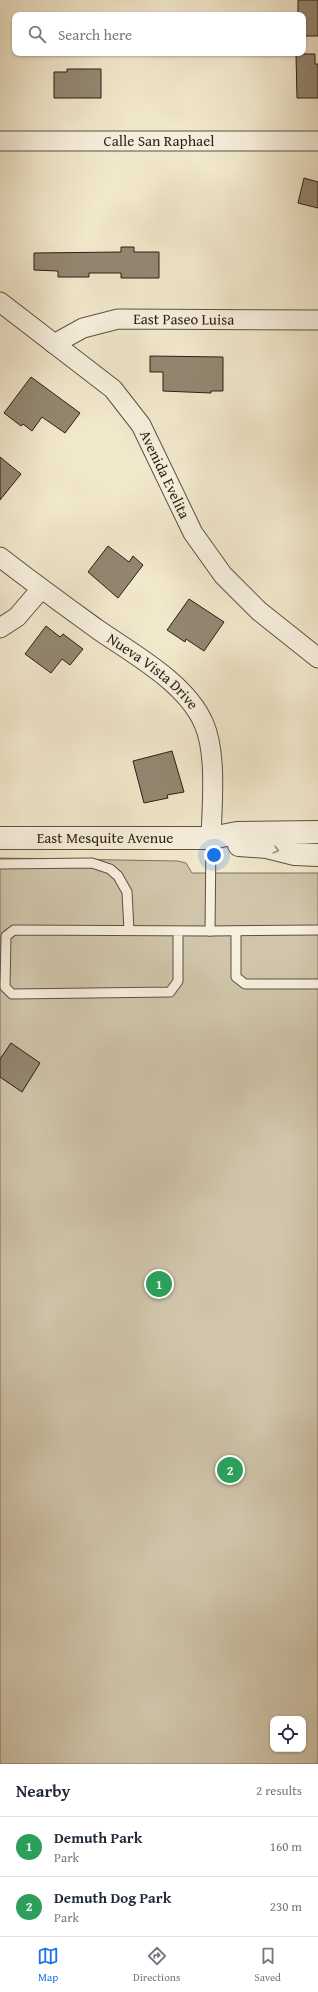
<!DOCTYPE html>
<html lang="en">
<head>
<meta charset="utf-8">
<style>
	body { margin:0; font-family:"Gentium Book Plus",serif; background:#f6f6f7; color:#1f2937 }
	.controls { position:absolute; right:12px; bottom:12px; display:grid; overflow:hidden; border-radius:8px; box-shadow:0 1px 3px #0004 }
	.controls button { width:36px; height:36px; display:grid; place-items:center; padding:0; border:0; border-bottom:1px solid #e0e1e3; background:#fff; color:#1f2937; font:20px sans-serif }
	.you { position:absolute; left:214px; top:855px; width:14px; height:14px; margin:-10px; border:3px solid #fff; border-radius:50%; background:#1a73e8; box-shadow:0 0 0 6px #1a73e833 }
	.badge { display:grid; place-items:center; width:26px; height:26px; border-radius:50%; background:#1a73e8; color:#fff; font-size:13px; font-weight:700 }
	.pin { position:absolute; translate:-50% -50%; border:2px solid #fff; box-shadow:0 1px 4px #0006 }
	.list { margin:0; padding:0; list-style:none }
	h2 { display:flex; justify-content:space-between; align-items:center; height:52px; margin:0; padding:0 16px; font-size:17px }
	h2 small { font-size:13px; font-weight:400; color:#747a83 }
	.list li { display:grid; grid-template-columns:26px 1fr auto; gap:12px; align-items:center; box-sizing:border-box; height:60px; padding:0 16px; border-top:1px solid #e0e1e3 }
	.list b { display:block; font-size:15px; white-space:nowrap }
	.list p { margin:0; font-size:13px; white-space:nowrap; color:#747a83 }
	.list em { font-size:13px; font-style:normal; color:#747a83 }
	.icon { flex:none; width:22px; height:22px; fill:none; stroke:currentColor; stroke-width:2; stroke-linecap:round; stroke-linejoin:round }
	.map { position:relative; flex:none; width:318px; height:1764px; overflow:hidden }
	.search { position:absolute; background:#fff; box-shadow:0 1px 3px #0004; left:12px; right:12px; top:12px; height:44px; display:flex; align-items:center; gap:10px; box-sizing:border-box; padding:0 14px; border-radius:8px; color:#747a83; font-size:15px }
	.sheet { height:172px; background:#fff }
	nav { display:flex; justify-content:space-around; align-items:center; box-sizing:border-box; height:56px; border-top:1px solid #e0e1e3; background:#fff; font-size:11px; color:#747a83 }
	nav a { display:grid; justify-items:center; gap:2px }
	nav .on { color:#1a73e8 }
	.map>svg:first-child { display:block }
	.green { fill:#d0c5ab; stroke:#7e725e; fill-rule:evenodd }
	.building { fill:#938772; stroke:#2d1e11 }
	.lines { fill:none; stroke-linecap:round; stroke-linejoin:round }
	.service-casing { stroke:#5e5040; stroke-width:11 }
	.minor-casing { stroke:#5e5040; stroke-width:21 }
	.tertiary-casing { stroke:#5e5040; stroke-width:24 }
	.service { stroke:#f6efdd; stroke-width:9 }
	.minor { stroke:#f6efdd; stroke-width:19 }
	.tertiary { stroke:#f6efdd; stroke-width:22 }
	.oneway { stroke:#9c9181 }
	.labels { text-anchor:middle; stroke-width:3.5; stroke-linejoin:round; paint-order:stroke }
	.street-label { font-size:15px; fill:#2d1e11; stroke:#f6efdd }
</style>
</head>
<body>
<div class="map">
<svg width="318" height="1764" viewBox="0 0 318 1764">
	<rect width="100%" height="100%" fill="#f1e7cb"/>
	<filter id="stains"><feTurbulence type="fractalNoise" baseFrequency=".005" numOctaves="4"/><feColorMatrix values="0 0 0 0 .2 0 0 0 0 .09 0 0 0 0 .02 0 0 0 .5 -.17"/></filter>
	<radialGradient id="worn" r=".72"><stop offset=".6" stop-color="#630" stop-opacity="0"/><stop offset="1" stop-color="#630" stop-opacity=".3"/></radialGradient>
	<path class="green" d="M0 858 178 861 186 863 192 873H318V1764H0ZM273 1719H303V1749H273Z"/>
	<g class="building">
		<polygon points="298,0 318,0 318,36 303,36 303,15 298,15"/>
		<polygon points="296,54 315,54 315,64 318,64 318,98 297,98"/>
		<polygon points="67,69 101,69 101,98 54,98 54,72 67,72"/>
		<polygon points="304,178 318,182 318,208 298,203"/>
		<polygon points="121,247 134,247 134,252 159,252 159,278 121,278 121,273 89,273 89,277 58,277 58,271 34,270 34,253 121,252"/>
		<polygon points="150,356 223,357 223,391 211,391 211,393 163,391 163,372 150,372"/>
		<polygon points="31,377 80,413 65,433 42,417 32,431 23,424 21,426 4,413"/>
		<polygon points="0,457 21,474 0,500"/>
		<polygon points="108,546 129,562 133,556 143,565 118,598 88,572"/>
		<polygon points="189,599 224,622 204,651 186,639 185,642 167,630"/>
		<polygon points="46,626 60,637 63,634 83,649 70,665 62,659 51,673 25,654"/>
		<polygon points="172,751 184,792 167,795 168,798 144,803 133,761"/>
		<polygon points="11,1043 40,1063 22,1092 0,1077 0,1059"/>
	</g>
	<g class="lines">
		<defs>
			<g id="service">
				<polyline points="0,864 92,863 110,869 118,876 127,892 129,930"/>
				<polyline points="178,931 178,981 170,992 12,994 5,987 6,936 14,930 210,931 211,838"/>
				<polyline points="210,931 318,930"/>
				<polyline points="236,931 236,977 245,984 318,984"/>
			</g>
			<g id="minor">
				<path id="s1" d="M0 141H318"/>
				<path id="s2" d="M0 302 113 389 141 425 193 533 223 575 259 611 318 658"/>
				<path id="s3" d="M54 344 83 328 118 319 318 320"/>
				<path id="s4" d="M0 557C32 582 64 605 97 629 133 654 187 683 204 724 217 754 212 805 211 838"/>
				<polyline points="0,628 17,617 41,589"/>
			</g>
			<g id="tertiary">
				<path id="s5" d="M0 838H211L237 833 318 832"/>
				<polyline points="239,845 267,847 295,854 318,855"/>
			</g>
		</defs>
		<use href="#service" class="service-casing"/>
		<use href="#minor" class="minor-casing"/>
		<use href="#tertiary" class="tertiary-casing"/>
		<use href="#service" class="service"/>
		<use href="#minor" class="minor"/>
		<use href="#tertiary" class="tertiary"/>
	</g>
	<defs><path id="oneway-chevron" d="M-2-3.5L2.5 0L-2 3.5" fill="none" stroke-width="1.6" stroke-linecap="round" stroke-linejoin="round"/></defs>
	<use class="oneway" href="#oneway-chevron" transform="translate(276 850) rotate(15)"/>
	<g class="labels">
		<g class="street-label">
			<text dy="5" stroke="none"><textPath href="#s1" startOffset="159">Calle San Raphael</textPath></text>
			<text dy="5" stroke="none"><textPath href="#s3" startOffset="135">East Paseo Luisa</textPath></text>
			<text dy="5" stroke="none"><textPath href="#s2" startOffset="243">Avenida Evelita</textPath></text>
			<text dy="5" stroke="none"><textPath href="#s4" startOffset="191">Nueva Vista Drive</textPath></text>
			<text dy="5" stroke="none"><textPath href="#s5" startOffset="105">East Mesquite Avenue</textPath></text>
		</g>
	</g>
	<rect width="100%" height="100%" filter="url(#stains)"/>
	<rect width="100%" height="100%" fill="url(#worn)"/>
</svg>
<div class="controls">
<button><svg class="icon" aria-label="locate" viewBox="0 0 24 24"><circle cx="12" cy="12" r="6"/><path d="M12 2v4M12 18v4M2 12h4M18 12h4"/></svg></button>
</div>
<div class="you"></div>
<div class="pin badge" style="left:159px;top:1284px;background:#2e9e5b">1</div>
<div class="pin badge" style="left:230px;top:1470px;background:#2e9e5b">2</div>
<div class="search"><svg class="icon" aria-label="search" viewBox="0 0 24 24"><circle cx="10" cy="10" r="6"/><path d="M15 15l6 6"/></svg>Search here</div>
</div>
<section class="sheet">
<h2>Nearby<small>2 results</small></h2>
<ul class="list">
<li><span class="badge" style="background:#2e9e5b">1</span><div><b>Demuth Park</b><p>Park</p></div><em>160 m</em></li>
<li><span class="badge" style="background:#2e9e5b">2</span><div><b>Demuth Dog Park</b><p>Park</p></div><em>230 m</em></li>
</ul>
</section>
<nav>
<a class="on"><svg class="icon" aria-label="map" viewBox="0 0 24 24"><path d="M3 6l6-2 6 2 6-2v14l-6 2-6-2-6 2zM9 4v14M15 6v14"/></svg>Map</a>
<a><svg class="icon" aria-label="directions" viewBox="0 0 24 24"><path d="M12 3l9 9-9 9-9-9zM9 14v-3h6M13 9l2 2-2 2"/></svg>Directions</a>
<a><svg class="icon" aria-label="saved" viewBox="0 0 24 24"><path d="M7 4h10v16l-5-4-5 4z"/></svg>Saved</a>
</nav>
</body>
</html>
